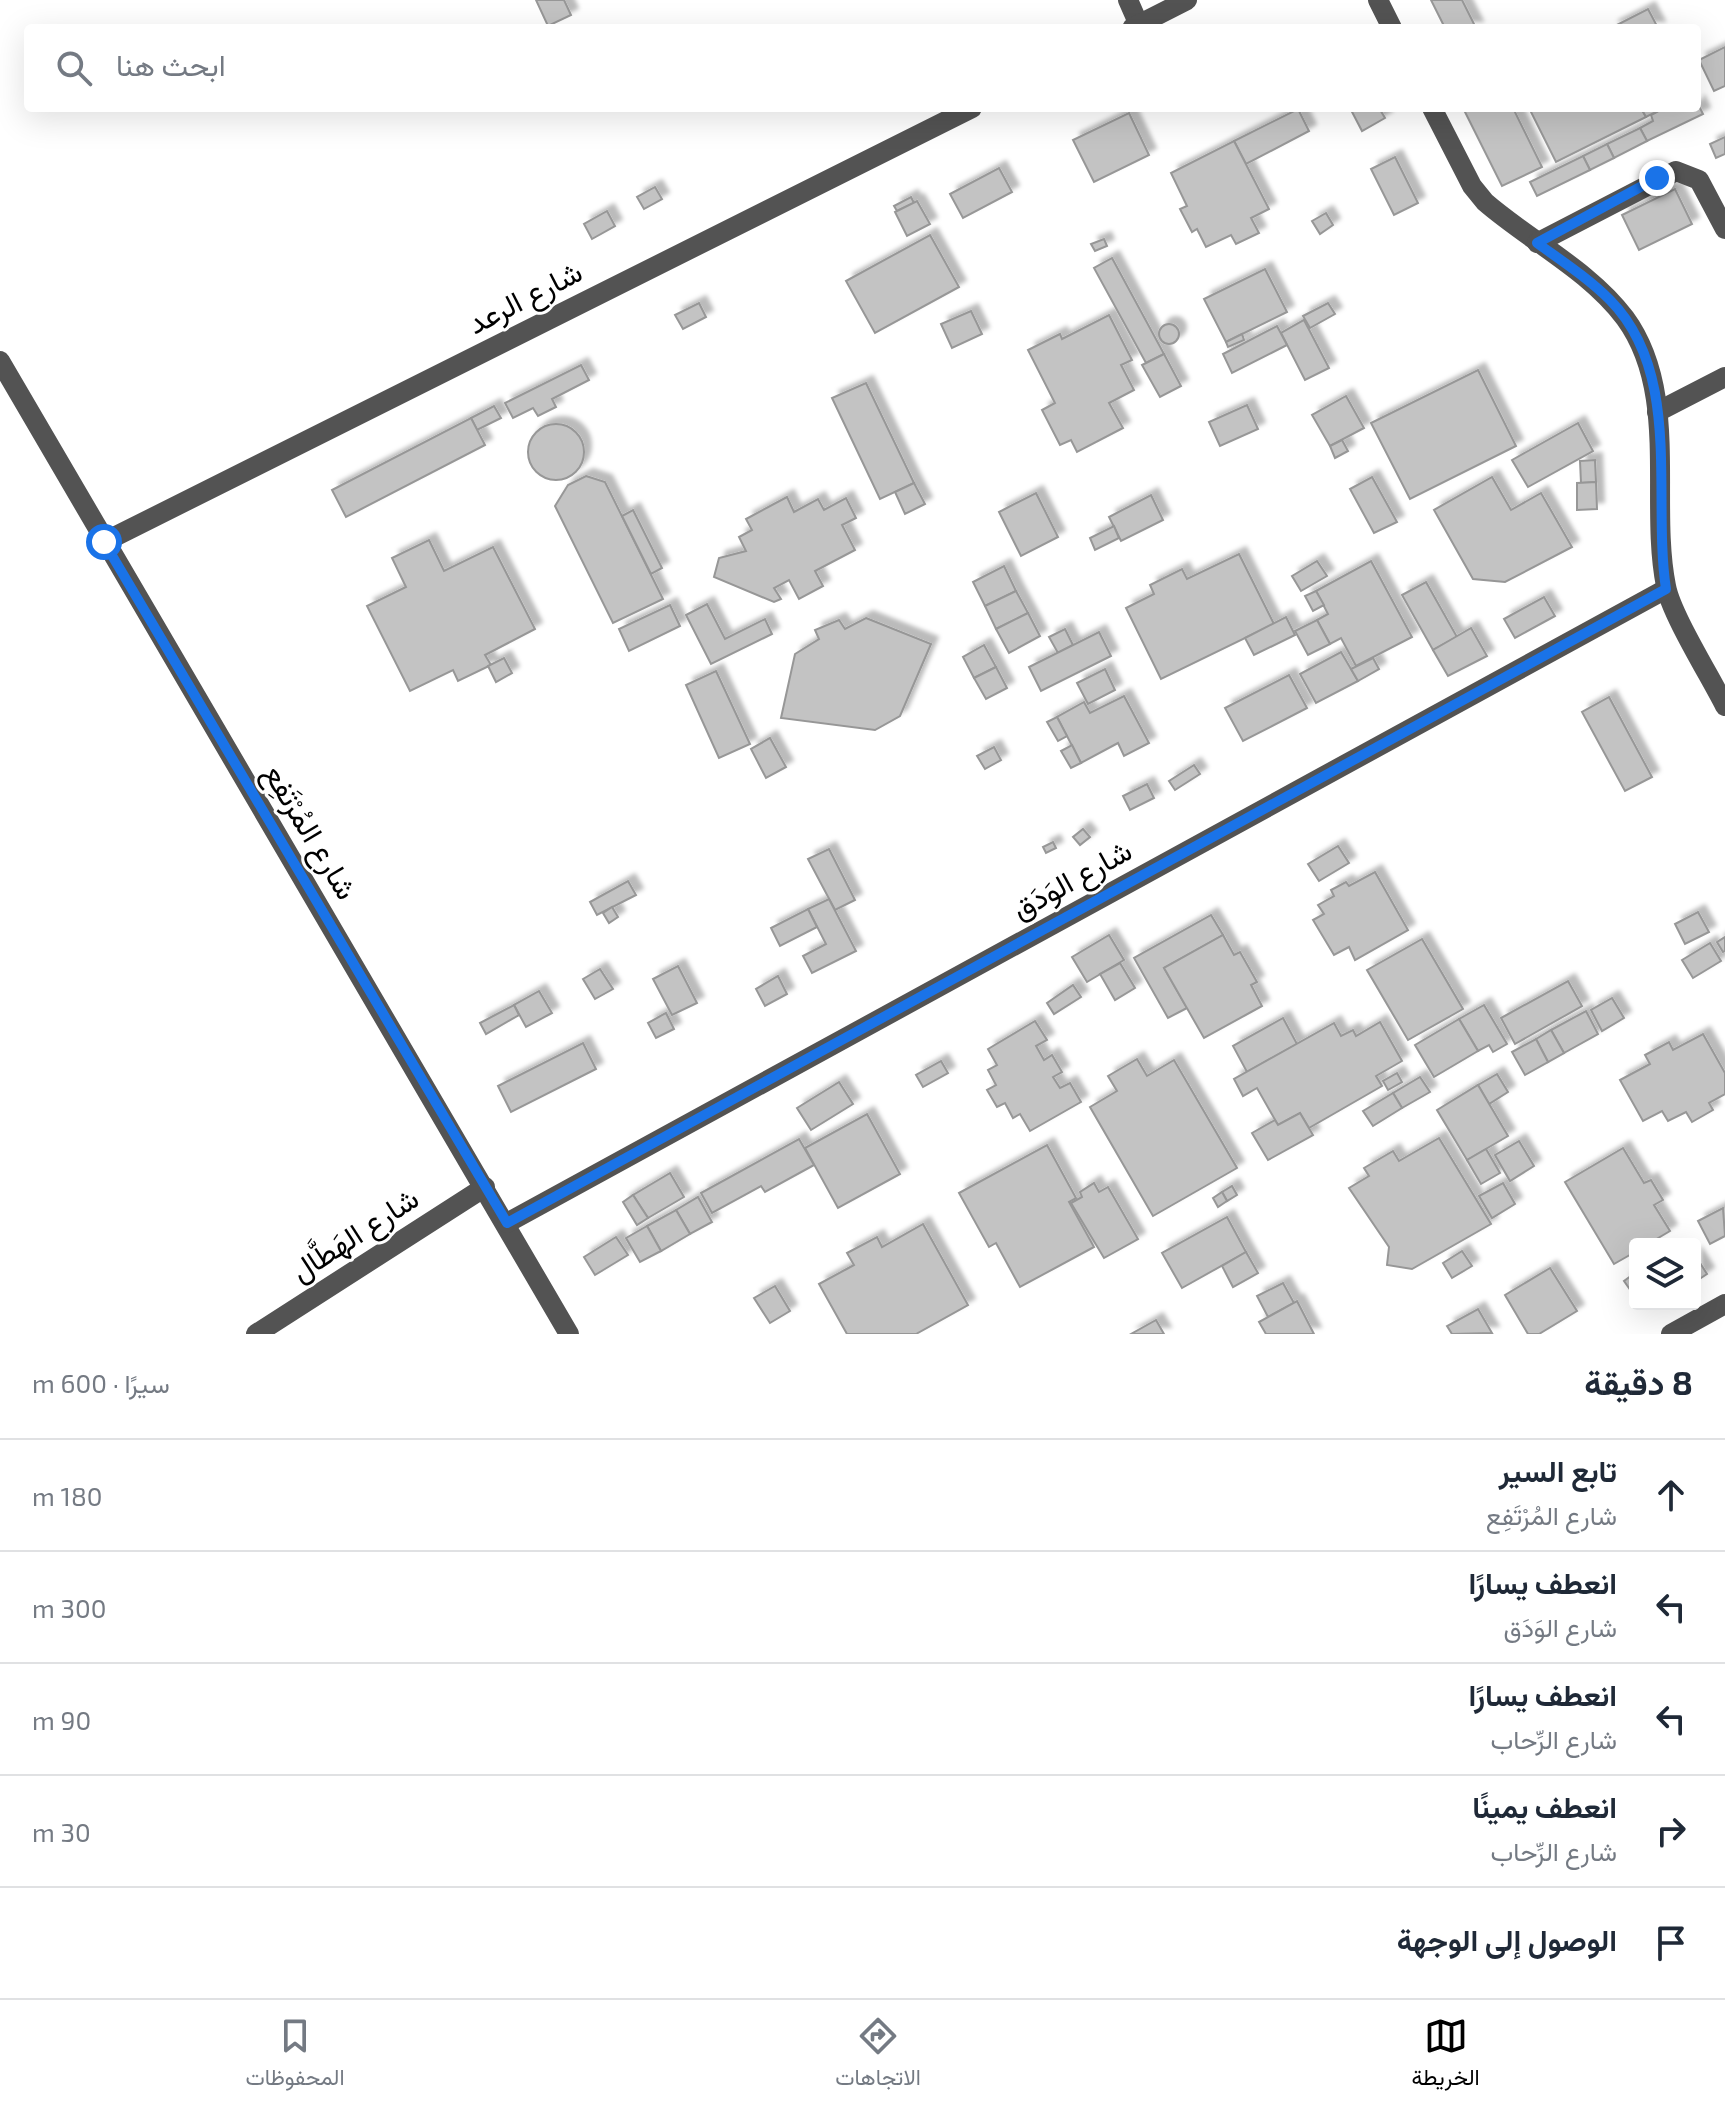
<!DOCTYPE html>
<html lang="ar">
<head>
<meta charset="utf-8">
<style>
	body { margin:0; font-family:"Exo 2",Vazirmatn,sans-serif; background:#f2f2f3; color:#1f2937; direction:rtl }
	.controls { position:absolute; right:24px; bottom:24px; display:grid; overflow:hidden; border-radius:8px; box-shadow:0 8px 32px #0002 }
	.controls button { width:72px; height:72px; display:grid; place-items:center; padding:0; border:0; border-bottom:2px solid #e0e1e3; background:#fff; color:#1f2937; font:40px sans-serif }
	.stop { position:absolute; width:24px; height:24px; margin:-18px; border:6px solid #1a73e8; border-radius:50%; background:#fff }
	.stop.end { background:#1a73e8; border-color:#fff; box-shadow:0 2px 8px #0008 }
	.list { margin:0; padding:0; list-style:none }
	h2 { display:flex; justify-content:space-between; align-items:center; height:104px; margin:0; padding:0 32px; font-size:34px }
	h2 small { font-size:26px; font-weight:400; color:#747a83 }
	.list li { display:grid; grid-template-columns:52px 1fr auto; gap:24px; align-items:center; box-sizing:border-box; height:112px; padding:0 32px; border-top:2px solid #e0e1e3 }
	.list b { display:block; font-size:30px; white-space:nowrap }
	.list p { margin:0; font-size:26px; white-space:nowrap; color:#747a83 }
	.list em { font-size:26px; font-style:normal; color:#747a83 }
	.icon { flex:none; width:44px; height:44px; fill:none; stroke:currentColor; stroke-width:2; stroke-linecap:round; stroke-linejoin:round }
	.map { position:relative; flex:none; width:1725px; height:1334px; overflow:hidden; direction:ltr }
	.search { position:absolute; background:#fff; box-shadow:0 8px 32px #0002; left:24px; right:24px; top:24px; height:88px; display:flex; align-items:center; gap:20px; box-sizing:border-box; padding:0 28px; border-radius:8px; color:#747a83; font-size:30px }
	.sheet { height:664px; background:#fff }
	nav { display:flex; justify-content:space-around; align-items:center; box-sizing:border-box; height:112px; border-top:2px solid #e0e1e3; background:#fff; font-size:22px; color:#747a83 }
	nav a { display:grid; justify-items:center; gap:4px }
	nav .on { color:#000 }
	.map>svg:first-child { display:block }
	.building { fill:#c3c3c3; stroke:#979797; stroke-width:2; filter:url(#shadow) }
	.lines { fill:none; stroke-linecap:round; stroke-linejoin:round }
	.minor { stroke:#535353; stroke-width:20 }
	.route { stroke:#1a73e8; stroke-width:10 }
	.labels { text-anchor:middle; stroke-width:6; stroke-linejoin:round; paint-order:stroke }
	.street-label { font-size:30px; fill:#000; stroke:#fff }
</style>
</head>
<body>
<div class="map">
<svg width="1725" height="1334" viewBox="0 0 1725 1334">
	<defs>
		<filter id="shadow"><feDropShadow dx="7" dy="-7" stdDeviation="2" flood-color="#0004"/></filter>
	</defs>
	<rect width="100%" height="100%" fill="#fff"/>
	<g class="building">
		<polygon points="536,0 564,0 571,15 548,26"/>
		<polygon points="1431,0 1462,0 1476,28 1445,28"/>
		<polygon points="1648,9 1658,28 1611,28"/>
		<polygon points="1725,47 1725,86 1714,91 1699,60"/>
		<polygon points="1697,102 1703,114 1647,141 1640,128 1653,121 1651,115 1664,108 1697,108"/>
		<polygon points="1350,108 1379,108 1385,118 1362,131"/>
		<polygon points="1463,108 1513,108 1542,167 1502,186"/>
		<polygon points="1529,108 1641,108 1646,117 1556,162"/>
		<polygon points="1641,108 1664,108 1646,117"/>
		<polygon points="1298,109 1309,131 1246,164 1234,141"/>
		<polygon points="1129,113 1149,155 1094,182 1073,140"/>
		<polygon points="1640,128 1647,141 1614,158 1607,144"/>
		<polygon points="1725,137 1725,154 1716,158 1710,144"/>
		<polygon points="1234,141 1269,209 1251,218 1259,233 1236,244 1231,235 1206,247 1197,229 1192,232 1180,209 1187,206 1171,173"/>
		<polygon points="1607,144 1614,158 1590,170 1583,156"/>
		<polygon points="1583,156 1590,170 1537,196 1530,182"/>
		<polygon points="1395,157 1418,203 1394,215 1371,169"/>
		<polygon points="999,168 1012,192 963,218 950,194"/>
		<polygon points="655,187 662,199 644,209 637,197"/>
		<polygon points="1675,189 1692,224 1639,250 1622,215"/>
		<polygon points="911,197 914,203 897,211 894,206"/>
		<polygon points="917,201 930,224 907,236 895,212"/>
		<polygon points="607,211 615,226 592,239 584,224"/>
		<polygon points="1326,213 1333,225 1320,234 1312,221"/>
		<polygon points="930,235 959,287 875,333 846,281"/>
		<polygon points="1104,239 1107,246 1095,251 1091,244"/>
		<polygon points="1112,258 1164,354 1146,363 1094,268"/>
		<polygon points="1265,269 1287,312 1226,342 1204,299"/>
		<polygon points="699,303 706,317 683,329 675,315"/>
		<polygon points="1328,303 1335,314 1310,328 1303,316"/>
		<polygon points="971,311 982,334 952,348 941,324"/>
		<polygon points="1109,315 1132,360 1121,365 1134,390 1109,403 1123,428 1077,452 1071,440 1060,445 1042,410 1055,403 1028,350 1060,334 1062,339"/>
		<polygon points="1304,320 1329,368 1305,380 1281,333"/>
		<circle cx="1169" cy="334" r="10"/>
		<polygon points="1277,326 1287,345 1232,373 1223,354"/>
		<polygon points="1242,334 1244,340 1228,347 1226,342"/>
		<polygon points="1164,354 1181,386 1160,397 1142,365"/>
		<polygon points="581,365 589,380 552,399 556,407 538,416 533,408 513,418 505,403"/>
		<polygon points="1478,370 1516,446 1410,499 1371,423"/>
		<polygon points="866,383 914,483 880,499 832,398"/>
		<polygon points="1346,396 1364,428 1330,446 1312,415"/>
		<polygon points="1247,405 1258,429 1220,446 1209,422"/>
		<polygon points="494,406 501,418 477,430 471,418"/>
		<polygon points="471,418 485,445 346,517 332,490"/>
		<polygon points="1578,423 1593,451 1528,487 1512,460"/>
		<circle cx="556" cy="452" r="28"/>
		<polygon points="1342,440 1348,451 1335,458 1330,446"/>
		<polygon points="1595,460 1596,482 1581,483 1580,461"/>
		<polygon points="586,476 605,482 663,599 613,623 555,506 568,485"/>
		<polygon points="1372,477 1397,522 1374,533 1350,489"/>
		<polygon points="1492,477 1511,510 1541,493 1572,547 1505,582 1473,579 1434,510"/>
		<polygon points="1596,482 1597,509 1577,510 1577,483"/>
		<polygon points="914,483 925,504 905,514 895,492"/>
		<polygon points="1036,493 1058,537 1021,556 999,512"/>
		<polygon points="1151,495 1163,520 1121,541 1109,517"/>
		<polygon points="787,497 794,512 818,499 824,510 846,498 856,518 842,525 855,550 815,571 823,586 799,599 789,580 774,588 781,599 774,602 714,577 719,558 746,551 739,537 752,530 746,519"/>
		<polygon points="633,510 662,568 651,574 622,516"/>
		<polygon points="1114,526 1119,538 1095,550 1090,538"/>
		<polygon points="429,540 444,571 493,547 535,629 485,655 491,665 458,681 453,670 410,691 367,606 406,587 392,558"/>
		<polygon points="1239,554 1274,624 1161,679 1126,608 1154,594 1150,585 1182,569 1187,579"/>
		<polygon points="1317,561 1327,576 1301,591 1292,576"/>
		<polygon points="1371,561 1412,637 1356,666 1341,638 1330,644 1317,620 1328,614 1316,591"/>
		<polygon points="1004,566 1016,591 985,606 973,582"/>
		<polygon points="1426,582 1457,637 1433,650 1402,595"/>
		<polygon points="1016,591 1028,613 996,629 985,606"/>
		<polygon points="1316,591 1324,605 1313,611 1305,596"/>
		<polygon points="1544,597 1555,616 1515,638 1504,619"/>
		<polygon points="707,604 725,639 765,619 772,634 711,664 686,615"/>
		<polygon points="670,605 680,626 629,651 619,629"/>
		<polygon points="1028,613 1040,636 1009,653 996,629"/>
		<polygon points="1286,617 1295,635 1254,655 1245,638"/>
		<polygon points="866,618 931,644 900,716 875,730 781,718 795,654 819,639 815,630 839,620 845,629"/>
		<polygon points="1317,620 1330,644 1308,655 1295,631"/>
		<polygon points="1471,628 1487,656 1448,676 1433,650"/>
		<polygon points="1065,629 1073,645 1058,653 1049,637"/>
		<polygon points="1099,632 1111,656 1041,691 1029,667"/>
		<polygon points="984,645 996,667 974,678 963,657"/>
		<polygon points="1341,652 1358,681 1316,703 1300,674"/>
		<polygon points="504,658 512,673 496,682 488,666"/>
		<polygon points="1373,658 1379,669 1358,681 1351,669"/>
		<polygon points="996,667 1007,688 986,699 974,678"/>
		<polygon points="1105,669 1115,690 1088,704 1077,683"/>
		<polygon points="716,671 750,744 719,758 686,685"/>
		<polygon points="1289,675 1307,708 1243,741 1225,708"/>
		<polygon points="1124,696 1149,743 1124,756 1118,743 1081,763 1057,717 1084,702 1090,713"/>
		<polygon points="1609,697 1652,777 1625,791 1582,712"/>
		<polygon points="1057,717 1067,736 1058,741 1047,722"/>
		<polygon points="770,738 786,767 766,778 751,749"/>
		<polygon points="1072,745 1081,763 1071,768 1061,751"/>
		<polygon points="994,747 1001,760 985,769 977,756"/>
		<polygon points="1194,765 1200,774 1175,790 1169,781"/>
		<polygon points="1147,784 1154,798 1130,810 1123,796"/>
		<polygon points="1083,829 1090,837 1080,845 1073,837"/>
		<polygon points="1053,842 1056,848 1046,853 1043,847"/>
		<polygon points="1338,846 1349,863 1319,881 1308,864"/>
		<polygon points="829,849 855,900 835,910 808,859"/>
		<polygon points="1375,872 1408,930 1355,960 1349,947 1334,955 1313,920 1324,914 1318,905 1334,896 1331,890 1346,882 1349,886"/>
		<polygon points="628,881 636,895 597,915 590,902"/>
		<polygon points="829,899 856,951 812,973 803,956 826,944 808,909"/>
		<polygon points="612,907 618,917 609,923 603,913"/>
		<polygon points="808,909 817,927 780,946 771,928"/>
		<polygon points="1698,912 1709,932 1685,944 1675,924"/>
		<polygon points="1211,915 1223,935 1164,968 1187,1008 1168,1018 1134,958"/>
		<polygon points="1109,935 1124,960 1087,982 1072,957"/>
		<polygon points="1223,935 1234,955 1240,952 1257,982 1251,985 1262,1006 1204,1038 1164,968"/>
		<polygon points="1725,937 1725,951 1723,952 1717,942"/>
		<polygon points="1422,939 1463,1009 1408,1040 1367,970"/>
		<polygon points="1710,943 1721,961 1693,978 1682,960"/>
		<polygon points="1120,963 1135,988 1115,1000 1100,974"/>
		<polygon points="678,966 697,1003 672,1015 653,979"/>
		<polygon points="600,969 613,989 595,999 583,979"/>
		<polygon points="778,976 787,994 765,1006 756,989"/>
		<polygon points="1568,981 1582,1006 1515,1044 1501,1018"/>
		<polygon points="1073,985 1081,997 1054,1014 1047,1003"/>
		<polygon points="539,991 552,1013 526,1027 514,1005"/>
		<polygon points="1612,998 1624,1018 1602,1031 1591,1010"/>
		<polygon points="514,1005 519,1015 486,1034 480,1023"/>
		<polygon points="1484,1005 1507,1044 1493,1052 1489,1045 1478,1051 1459,1019"/>
		<polygon points="1586,1011 1598,1034 1564,1053 1551,1030"/>
		<polygon points="666,1013 674,1029 656,1038 648,1023"/>
		<polygon points="1283,1018 1297,1044 1247,1072 1233,1046"/>
		<polygon points="1459,1019 1478,1051 1434,1077 1415,1045"/>
		<polygon points="1035,1021 1047,1040 1036,1046 1044,1060 1052,1055 1062,1072 1053,1077 1060,1088 1070,1083 1081,1102 1030,1131 1020,1114 1013,1118 1005,1103 997,1107 987,1090 996,1085 988,1070 997,1065 988,1049"/>
		<polygon points="1380,1022 1402,1061 1376,1076 1382,1086 1309,1128 1300,1113 1278,1125 1257,1088 1243,1096 1234,1079 1334,1023 1341,1036 1353,1030 1356,1036"/>
		<polygon points="1551,1030 1564,1053 1548,1062 1536,1039"/>
		<polygon points="1703,1034 1725,1073 1725,1094 1709,1103 1713,1110 1692,1122 1686,1112 1668,1121 1662,1111 1643,1121 1620,1080 1650,1064 1645,1055 1669,1042 1673,1050"/>
		<polygon points="1536,1039 1548,1062 1525,1075 1512,1052"/>
		<polygon points="583,1043 596,1069 511,1112 498,1086"/>
		<polygon points="1137,1059 1147,1076 1174,1060 1237,1168 1153,1216 1090,1107 1117,1091 1108,1076"/>
		<polygon points="941,1061 948,1073 923,1087 916,1075"/>
		<polygon points="1397,1073 1402,1082 1388,1090 1383,1081"/>
		<polygon points="1497,1074 1508,1092 1489,1104 1478,1085"/>
		<polygon points="1420,1077 1430,1092 1402,1108 1393,1093"/>
		<polygon points="839,1082 853,1104 811,1130 797,1108"/>
		<polygon points="1478,1085 1508,1136 1467,1160 1437,1110"/>
		<polygon points="1393,1093 1402,1108 1373,1126 1363,1111"/>
		<polygon points="1300,1113 1313,1135 1268,1160 1252,1133 1275,1120 1278,1125"/>
		<polygon points="867,1114 900,1174 838,1208 805,1148"/>
		<polygon points="1439,1138 1491,1224 1412,1269 1387,1265 1389,1247 1349,1188 1369,1176 1364,1168 1393,1151 1399,1161"/>
		<polygon points="799,1139 814,1165 765,1192 761,1186 712,1213 701,1193"/>
		<polygon points="1519,1141 1534,1166 1510,1181 1495,1155"/>
		<polygon points="1047,1145 1076,1198 1069,1202 1094,1247 1020,1287 996,1243 989,1247 959,1193"/>
		<polygon points="1623,1148 1644,1183 1651,1180 1663,1200 1654,1205 1670,1231 1648,1244 1635,1244 1635,1252 1614,1264 1565,1182"/>
		<polygon points="1486,1149 1500,1173 1481,1184 1467,1160"/>
		<polygon points="670,1173 684,1197 648,1218 633,1195"/>
		<polygon points="1094,1183 1099,1192 1108,1187 1138,1239 1104,1258 1071,1203 1082,1197 1080,1192"/>
		<polygon points="1503,1183 1515,1204 1492,1218 1479,1196"/>
		<polygon points="1232,1186 1237,1195 1227,1201 1222,1192"/>
		<polygon points="1222,1192 1227,1201 1218,1207 1213,1198"/>
		<polygon points="633,1195 648,1218 637,1225 623,1202"/>
		<polygon points="698,1197 712,1222 690,1234 676,1210"/>
		<polygon points="1723,1208 1725,1236 1710,1244 1698,1221"/>
		<polygon points="676,1210 690,1234 661,1251 647,1226"/>
		<polygon points="1227,1217 1246,1252 1182,1288 1162,1253"/>
		<polygon points="923,1224 968,1305 916,1334 847,1334 819,1284 854,1265 847,1253 877,1237 882,1247"/>
		<polygon points="647,1226 661,1251 640,1262 626,1238"/>
		<polygon points="616,1237 628,1255 595,1275 584,1257"/>
		<polygon points="1462,1251 1472,1266 1452,1278 1443,1263"/>
		<polygon points="1246,1252 1258,1273 1233,1287 1222,1266"/>
		<polygon points="1695,1255 1707,1274 1695,1282"/>
		<polygon points="1550,1268 1577,1311 1539,1334 1528,1334 1505,1295"/>
		<polygon points="1635,1273 1635,1289 1631,1291 1624,1281"/>
		<polygon points="1283,1283 1294,1303 1268,1317 1257,1296"/>
		<polygon points="775,1286 790,1311 770,1323 754,1298"/>
		<polygon points="1297,1301 1314,1334 1266,1334 1259,1322"/>
		<polygon points="1478,1309 1492,1333 1452,1334 1447,1326"/>
		<polygon points="1156,1320 1164,1334 1131,1334"/>
	</g>
	<g class="lines">
		<g class="minor">
			<polyline points="1128,0 1139,25"/>
			<polyline points="1378,0 1392,28"/>
			<polyline points="1132,28 1187,0"/>
			<path d="M1432 108 1472 186 1485 202C1530 241 1589 270 1625 318 1680 393 1649 501 1666 586 1671 614 1710 676 1725 706"/>
			<polyline points="1537,243 1676,171 1699,180 1725,229"/>
			<polyline points="0,361 569,1334"/>
			<polyline points="1657,412 1725,377"/>
			<polyline points="104,542 972,108"/>
			<polyline points="507,1223 1666,589"/>
			<polyline points="256,1334 485,1187"/>
			<polyline points="1671,1334 1725,1304"/>
		</g>
	</g>
	<g class="lines">
		<path class="route" d="M104 542 507 1223 1666 589C1652 496 1683 374 1610 300 1588 278 1562 261 1537 243L1657 178"/>
	</g>
	<g class="labels">
		<g class="street-label">
			<text transform="translate(525 298) rotate(-27)" y="10">شارع الرعد</text>
			<text transform="translate(310 832) rotate(59)" y="10">شارع المُرْتَفِع</text>
			<text transform="translate(1072 880) rotate(-29)" y="10">شارع الوَدَق</text>
			<text transform="translate(355 1235) rotate(-33)" y="10">شارع الهَطَّال</text>
		</g>
	</g>
</svg>
<div class="controls">
<button><svg class="icon" aria-label="layers" viewBox="0 0 24 24"><path d="M12 4l9 5-9 5-9-5zM3 14l9 5 9-5"/></svg></button>
</div>
<div class="stop" style="left:104px;top:542px"></div>
<div class="stop end" style="left:1657px;top:178px"></div>
<div class="search"><svg class="icon" aria-label="search" viewBox="0 0 24 24"><circle cx="10" cy="10" r="6"/><path d="M15 15l6 6"/></svg>ابحث هنا</div>
</div>
<section class="sheet">
<h2>8 دقيقة<small>سيرًا · 600 m</small></h2>
<ul class="list">
<li><svg class="icon" aria-label="ahead" viewBox="0 0 24 24"><path d="M12 20V5M6 11l6-6 6 6"/></svg><div><b>تابع السير</b><p>شارع المُرْتَفِع</p></div><em>180 m</em></li>
<li><svg class="icon" aria-label="left" viewBox="0 0 24 24"><path d="M17 20v-9H6M10 6l-5 5 5 5"/></svg><div><b>انعطف يسارًا</b><p>شارع الوَدَق</p></div><em>300 m</em></li>
<li><svg class="icon" aria-label="left" viewBox="0 0 24 24"><path d="M17 20v-9H6M10 6l-5 5 5 5"/></svg><div><b>انعطف يسارًا</b><p>شارع الرِّحاب</p></div><em>90 m</em></li>
<li><svg class="icon" aria-label="right" viewBox="0 0 24 24"><path d="M7 20v-9h11M14 6l5 5-5 5"/></svg><div><b>انعطف يمينًا</b><p>شارع الرِّحاب</p></div><em>30 m</em></li>
<li><svg class="icon" aria-label="arrive" viewBox="0 0 24 24"><path d="M6 21V4h12l-3 4 3 4H6"/></svg><div><b>الوصول إلى الوجهة</b></div></li>
</ul>
</section>
<nav>
<a class="on"><svg class="icon" aria-label="map" viewBox="0 0 24 24"><path d="M3 6l6-2 6 2 6-2v14l-6 2-6-2-6 2zM9 4v14M15 6v14"/></svg>الخريطة</a>
<a><svg class="icon" aria-label="directions" viewBox="0 0 24 24"><path d="M12 3l9 9-9 9-9-9zM9 14v-3h6M13 9l2 2-2 2"/></svg>الاتجاهات</a>
<a><svg class="icon" aria-label="saved" viewBox="0 0 24 24"><path d="M7 4h10v16l-5-4-5 4z"/></svg>المحفوظات</a>
</nav>
</body>
</html>
